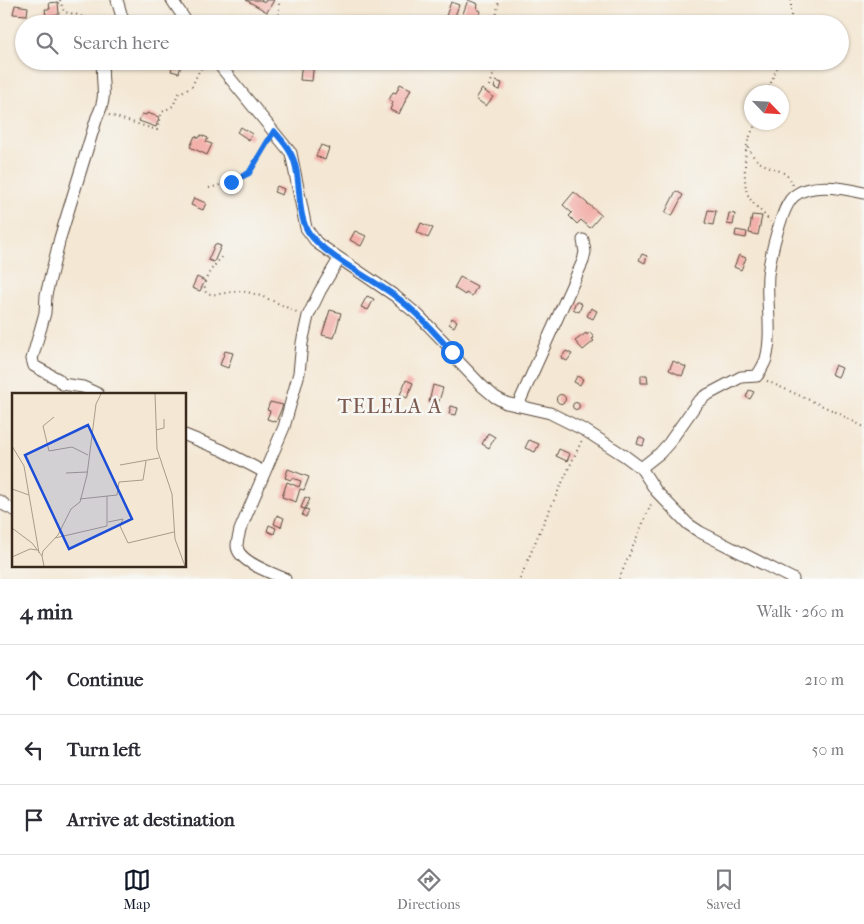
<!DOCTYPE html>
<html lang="en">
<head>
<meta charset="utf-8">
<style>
	body { margin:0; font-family:"IM FELL French Canon",serif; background:#f7f7f7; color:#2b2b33 }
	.compass { position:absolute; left:744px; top:85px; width:45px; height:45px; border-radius:50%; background:#fff; box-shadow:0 1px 4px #0004; rotate:115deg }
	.stop { position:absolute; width:15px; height:15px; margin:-11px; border:4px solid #1a73e8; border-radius:50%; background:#fff }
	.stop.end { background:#1a73e8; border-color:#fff; box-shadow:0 1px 5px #0008 }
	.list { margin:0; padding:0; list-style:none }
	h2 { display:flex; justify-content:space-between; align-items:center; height:65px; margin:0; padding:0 20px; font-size:21px }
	h2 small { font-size:16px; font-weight:400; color:#7c7c81 }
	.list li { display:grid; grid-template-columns:32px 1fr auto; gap:15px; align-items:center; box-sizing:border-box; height:70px; padding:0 20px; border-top:1px solid #e1e1e2 }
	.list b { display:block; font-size:19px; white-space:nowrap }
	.list em { font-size:16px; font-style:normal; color:#7c7c81 }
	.icon { flex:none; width:28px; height:28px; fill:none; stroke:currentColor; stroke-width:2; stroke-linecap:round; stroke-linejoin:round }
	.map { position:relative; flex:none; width:864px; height:579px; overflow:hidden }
	.search { position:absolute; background:#fff; box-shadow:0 1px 4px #0004; left:15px; right:15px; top:15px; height:55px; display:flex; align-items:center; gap:12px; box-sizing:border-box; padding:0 18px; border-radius:28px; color:#7c7c81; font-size:19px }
	.sheet { height:275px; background:#fff }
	nav { display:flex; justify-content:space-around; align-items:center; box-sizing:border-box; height:70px; border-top:1px solid #e1e1e2; background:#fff; font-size:14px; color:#7c7c81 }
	nav a { display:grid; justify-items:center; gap:2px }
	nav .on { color:#111827 }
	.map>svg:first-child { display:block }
	.building { fill:#f3afa9 }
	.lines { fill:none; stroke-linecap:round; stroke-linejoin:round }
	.minor-casing { stroke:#574639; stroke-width:13 }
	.path { stroke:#574639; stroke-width:2; stroke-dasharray:1 4; stroke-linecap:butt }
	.minor { stroke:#fff; stroke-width:11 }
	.route { stroke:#1a73e8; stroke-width:6 }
	.labels { text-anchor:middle; stroke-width:5; stroke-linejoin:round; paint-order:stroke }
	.quarter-label { font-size:21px; letter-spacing:1px; fill:#7b594f; stroke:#f6f6f2 }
	.inset-road { fill:none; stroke:#aa9b8b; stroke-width:1 }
	.view { fill:#1d4ed8; fill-opacity:0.15; stroke:#1d4ed8; stroke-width:2.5 }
	.inset-edge { fill:none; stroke:#3b2a1e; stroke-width:2.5 }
</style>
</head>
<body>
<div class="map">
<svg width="864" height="579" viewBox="0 0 864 579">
	<rect width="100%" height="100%" fill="#f6f6f2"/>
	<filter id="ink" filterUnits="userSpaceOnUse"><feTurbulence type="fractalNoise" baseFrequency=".02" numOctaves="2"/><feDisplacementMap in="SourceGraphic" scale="10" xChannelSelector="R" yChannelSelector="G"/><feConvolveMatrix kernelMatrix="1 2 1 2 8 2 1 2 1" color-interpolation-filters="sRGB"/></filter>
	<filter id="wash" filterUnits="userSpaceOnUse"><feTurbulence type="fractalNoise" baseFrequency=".0096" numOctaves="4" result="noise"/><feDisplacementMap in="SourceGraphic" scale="20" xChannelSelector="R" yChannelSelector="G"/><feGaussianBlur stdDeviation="1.12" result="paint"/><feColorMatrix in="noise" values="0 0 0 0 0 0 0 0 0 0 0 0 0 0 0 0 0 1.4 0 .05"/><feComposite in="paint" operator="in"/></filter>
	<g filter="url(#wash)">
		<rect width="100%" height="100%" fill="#f4e7d3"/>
		<g id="blocks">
			<g class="building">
				<polygon points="246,0 260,0 265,2 266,0 274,0 267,12"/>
				<polygon points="468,0 478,4 477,9 481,11 476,24 459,24"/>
				<polygon points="58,2 59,14 46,16 45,9 50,9 49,3"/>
				<polygon points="451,2 459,5 454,19 446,16"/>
				<polygon points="15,5 28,7 27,15 13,14"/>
				<polygon points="174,61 182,61 179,73 171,71"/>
				<polygon points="302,61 314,61 312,81 300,80"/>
				<polygon points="496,81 502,83 500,90 494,88"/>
				<polygon points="400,84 411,89 399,114 390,110 393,102 389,100 393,92 396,93"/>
				<polygon points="482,89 493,97 486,106 476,99"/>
				<polygon points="147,113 159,117 156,127 139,121 142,114 146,115"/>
				<polygon points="241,127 252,134 249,140 237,132"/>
				<polygon points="201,135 208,138 206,142 212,144 207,155 190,147 195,136 199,138"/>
				<polygon points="321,145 329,148 325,160 316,156"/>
				<polygon points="277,186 284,189 282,195 274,192"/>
				<polygon points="676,191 683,195 672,216 665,213"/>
				<polygon points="574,192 601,215 590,228 581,220 577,224 569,216 572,213 563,205"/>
				<polygon points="194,198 206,203 203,210 191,205"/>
				<polygon points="708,210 716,211 713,225 705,223"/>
				<polygon points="729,213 735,214 733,225 727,224"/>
				<polygon points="752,215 762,216 758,235 749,233"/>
				<polygon points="421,223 433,228 428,238 417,232"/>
				<polygon points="736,230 747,232 746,238 735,236"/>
				<polygon points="355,231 366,236 361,246 350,240"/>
				<polygon points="215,244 221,246 214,262 208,260"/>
				<polygon points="642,254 647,256 645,263 639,260"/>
				<polygon points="739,255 746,258 741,270 734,267"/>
				<polygon points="197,277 205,281 200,291 192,288"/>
				<polygon points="460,277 477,286 472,296 466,293 465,295 454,288"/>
				<polygon points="367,296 374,299 368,310 361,307"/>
				<polygon points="576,301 582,304 579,312 573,309"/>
				<polygon points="591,308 597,311 593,319 587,316"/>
				<polygon points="330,310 341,313 334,338 322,335"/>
				<polygon points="452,318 457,321 454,327 449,324"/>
				<polygon points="590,332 594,338 592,339 594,341 583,350 575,341 586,333 587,335"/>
				<polygon points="225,351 233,353 228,368 220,365"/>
				<polygon points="566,351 572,354 567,361 561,358"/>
				<polygon points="673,361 686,367 682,376 669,370"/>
				<polygon points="835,365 842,368 838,377 831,374"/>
				<polygon points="641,375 647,375 648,383 641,383"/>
				<polygon points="577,376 583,379 580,385 574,382"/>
				<polygon points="406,380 413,383 407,398 400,395"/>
				<polygon points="433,385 443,388 438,404 429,402"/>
				<polygon points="749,390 754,392 750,399 746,397"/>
				<circle cx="561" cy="399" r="4.5"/>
				<polygon points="270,402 283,405 276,422 267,419 270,411 267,410"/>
				<circle cx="576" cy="406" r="3.5"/>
				<polygon points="451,406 458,408 456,415 449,414"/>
				<polygon points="488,433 495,437 489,448 482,444"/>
				<polygon points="639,437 645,440 643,446 637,444"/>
				<polygon points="529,440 539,444 535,452 525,448"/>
				<polygon points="559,449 570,454 567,461 556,456"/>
				<polygon points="288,469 309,477 304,490 300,489 296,502 282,497 287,482 299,487 301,481 292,478 291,480 285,478"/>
				<polygon points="305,497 310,499 305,509 309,510 306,517 302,515 305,509 301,508"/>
				<polygon points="277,515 284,518 281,527 274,524"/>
				<polygon points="269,525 276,528 274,534 267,531"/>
			</g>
		</g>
	</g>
	<g filter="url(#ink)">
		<use href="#blocks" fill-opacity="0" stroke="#574639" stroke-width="1"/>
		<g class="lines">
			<defs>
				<g id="minor">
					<polyline points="117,0 122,17 119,24"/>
					<polyline points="172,0 188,24"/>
					<polyline points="216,61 291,153 306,228 317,243 395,296 419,316 453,351 459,362 482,386 495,397 506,403 550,413 586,431 625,456 641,468 656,491 688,524 700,532 793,579"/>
					<path d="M98 394 83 387 62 384 58 379 34 366 32 359 45 313 46 295 60 238 97 117C109 94 100 84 103 61"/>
					<polyline points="518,405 583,261 585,252 583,240"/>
					<polyline points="185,435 222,450 264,472"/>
					<path d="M641 468 660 453 669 443 697 403 705 396 741 377 757 376C760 371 764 365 766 359 773 333 766 303 768 275 770 257 775 238 781 220 784 212 787 202 794 196 811 182 844 188 864 193"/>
					<polyline points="0,501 6,506 14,510"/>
					<path d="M285 579C272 573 238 562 237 546 237 541 239 535 240 530L284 427 299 373 302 343 308 316 320 291 339 259"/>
				</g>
			</defs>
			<use href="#minor" class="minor-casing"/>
			<g class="path">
				<polyline points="60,0 64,12 75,14 98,23 110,20"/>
				<polyline points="791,0 791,24"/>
				<polyline points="276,24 279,19 279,0"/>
				<polyline points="495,24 499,0"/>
				<polyline points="251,61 292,68 295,65 296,61"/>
				<polyline points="490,86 497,61"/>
				<polyline points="767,92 780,61"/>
				<polyline points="109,115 157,130 162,112 173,106 178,94 192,86 200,69 208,67"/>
				<path d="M756 122C753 130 749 137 747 144 745 155 743 186 748 195 753 206 764 212 770 222"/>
				<path d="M748 147C751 153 754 159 761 163 773 170 789 170 793 186"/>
				<polyline points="209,188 231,182 249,173 268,141"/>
				<path d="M222 257C213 267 201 279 206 293 220 297 233 289 246 292 263 295 283 306 299 313"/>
				<polyline points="767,381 834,411 864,427"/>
				<polyline points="520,579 542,526 582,440"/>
				<polyline points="619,579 652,502"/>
			</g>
			<use href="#minor" class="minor"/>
		</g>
	</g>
	<g class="lines" filter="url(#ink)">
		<path class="route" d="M231 182 249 173 274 131C279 137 286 144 290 152 303 173 295 213 309 233 325 256 371 278 395 296 417 312 434 332 452 352"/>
	</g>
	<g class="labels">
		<g class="quarter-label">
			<text x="390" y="413">TELELA A</text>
		</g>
	</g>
	<g transform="translate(12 393)">
		<rect width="174" height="174" fill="#f4e7d3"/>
		<path class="inset-road" d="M143 1 145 56 160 101 163 146 173 173M42 24 31 33 37 58 60 54 76 62M144 37 152 35V26M0 53 12 73 27 160M108 72 147 65M54 80 75 79M0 96 17 102M68 106 105 102 107 89 131 87 134 68M96 129 111 126 108 133 116 150 162 139M0 135 20 150 30 163 32 173M43 145 95 133V103M30 163 31 158 46 142 59 116 68 109 75 82 84 11 89 1M0 164 18 156 25 157"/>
		<path class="view" d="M76 32 120 126 57 156 13 62Z"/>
		<rect width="174" height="174" class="inset-edge"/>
	</g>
</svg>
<svg class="compass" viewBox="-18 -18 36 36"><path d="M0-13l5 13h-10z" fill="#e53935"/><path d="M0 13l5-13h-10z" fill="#7c7c81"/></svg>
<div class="stop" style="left:452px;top:352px"></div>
<div class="stop end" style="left:231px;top:182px"></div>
<div class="search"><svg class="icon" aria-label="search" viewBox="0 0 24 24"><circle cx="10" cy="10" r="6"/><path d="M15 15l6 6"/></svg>Search here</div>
</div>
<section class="sheet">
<h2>4 min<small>Walk · 260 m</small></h2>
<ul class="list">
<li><svg class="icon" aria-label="ahead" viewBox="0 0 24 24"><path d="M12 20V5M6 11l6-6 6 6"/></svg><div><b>Continue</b></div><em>210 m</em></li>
<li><svg class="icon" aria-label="left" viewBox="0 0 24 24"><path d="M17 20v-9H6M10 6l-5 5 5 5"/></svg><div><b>Turn left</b></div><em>50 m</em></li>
<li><svg class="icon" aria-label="arrive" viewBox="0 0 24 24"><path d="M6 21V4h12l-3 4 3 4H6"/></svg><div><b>Arrive at destination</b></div></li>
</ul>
</section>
<nav>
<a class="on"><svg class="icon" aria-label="map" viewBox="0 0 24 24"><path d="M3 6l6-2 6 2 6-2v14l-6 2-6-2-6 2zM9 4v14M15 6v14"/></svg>Map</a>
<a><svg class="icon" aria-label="directions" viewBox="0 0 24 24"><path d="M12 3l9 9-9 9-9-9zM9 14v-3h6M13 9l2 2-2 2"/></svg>Directions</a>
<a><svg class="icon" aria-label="saved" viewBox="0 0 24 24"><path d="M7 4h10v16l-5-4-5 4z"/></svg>Saved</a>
</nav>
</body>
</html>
